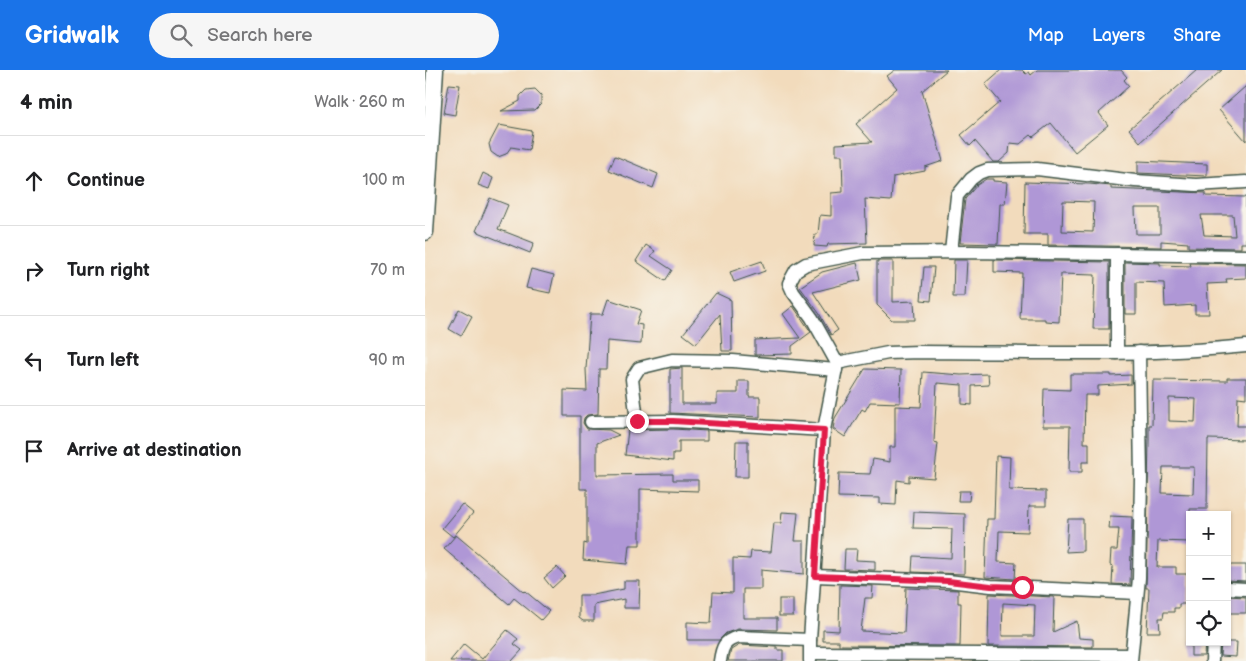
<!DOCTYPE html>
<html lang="en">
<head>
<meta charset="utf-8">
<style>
	body { margin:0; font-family:"Balsamiq Sans",sans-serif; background:#f6f6f6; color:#202124 }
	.controls { position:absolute; right:15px; bottom:15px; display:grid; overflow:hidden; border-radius:0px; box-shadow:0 1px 4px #0004 }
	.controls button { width:45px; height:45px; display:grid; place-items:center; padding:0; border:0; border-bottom:1px solid #e0e0e0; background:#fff; color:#202124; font:25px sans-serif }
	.stop { position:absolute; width:15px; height:15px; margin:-11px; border:4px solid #e11d48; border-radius:50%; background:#fff }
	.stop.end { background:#e11d48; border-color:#fff; box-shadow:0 1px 5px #0008 }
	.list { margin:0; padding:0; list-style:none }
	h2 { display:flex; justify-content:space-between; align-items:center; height:65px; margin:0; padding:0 20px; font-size:21px }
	h2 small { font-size:16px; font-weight:400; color:#757577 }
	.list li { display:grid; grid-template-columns:32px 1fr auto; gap:15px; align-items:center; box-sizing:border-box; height:90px; padding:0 20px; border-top:1px solid #e0e0e0 }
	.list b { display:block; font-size:19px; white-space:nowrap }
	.list em { font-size:16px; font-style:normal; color:#757577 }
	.icon { flex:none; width:28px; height:28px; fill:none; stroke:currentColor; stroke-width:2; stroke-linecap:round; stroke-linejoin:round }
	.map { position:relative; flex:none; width:821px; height:591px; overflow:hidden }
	header { display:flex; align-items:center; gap:30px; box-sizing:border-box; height:70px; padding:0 25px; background:#1a73e8; color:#fff }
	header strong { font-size:24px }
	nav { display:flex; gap:28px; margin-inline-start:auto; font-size:18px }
	.search { width:350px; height:45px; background:#f6f6f6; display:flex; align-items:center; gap:12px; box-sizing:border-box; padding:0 18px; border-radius:28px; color:#757577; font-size:19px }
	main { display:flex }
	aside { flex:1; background:#fff }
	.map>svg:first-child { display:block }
	.building { fill:#af97d6; fill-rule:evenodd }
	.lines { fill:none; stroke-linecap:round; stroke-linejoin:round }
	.minor-casing { stroke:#3f5548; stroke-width:15 }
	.tertiary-casing { stroke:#3f5548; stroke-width:19 }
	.minor { stroke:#fff; stroke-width:12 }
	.tertiary { stroke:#fff; stroke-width:16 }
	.route { stroke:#e11d48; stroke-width:6 }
</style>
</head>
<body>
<header>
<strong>Gridwalk</strong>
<div class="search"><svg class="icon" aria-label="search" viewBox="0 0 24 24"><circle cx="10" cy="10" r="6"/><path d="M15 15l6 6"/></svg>Search here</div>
<nav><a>Map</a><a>Layers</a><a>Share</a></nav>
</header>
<main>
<aside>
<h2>4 min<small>Walk · 260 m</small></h2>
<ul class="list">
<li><svg class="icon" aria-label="ahead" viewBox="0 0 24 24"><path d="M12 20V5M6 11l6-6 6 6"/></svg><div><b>Continue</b></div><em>100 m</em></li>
<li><svg class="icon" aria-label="right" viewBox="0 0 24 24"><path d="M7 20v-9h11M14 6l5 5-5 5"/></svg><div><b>Turn right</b></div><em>70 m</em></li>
<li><svg class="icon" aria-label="left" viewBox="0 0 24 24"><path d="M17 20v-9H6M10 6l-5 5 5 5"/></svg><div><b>Turn left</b></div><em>90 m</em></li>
<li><svg class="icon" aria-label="arrive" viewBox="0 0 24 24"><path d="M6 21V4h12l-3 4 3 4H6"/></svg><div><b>Arrive at destination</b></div></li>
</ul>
</aside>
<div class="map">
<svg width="821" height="591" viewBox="0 0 821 591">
	<rect width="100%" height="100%" fill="#f7f3e8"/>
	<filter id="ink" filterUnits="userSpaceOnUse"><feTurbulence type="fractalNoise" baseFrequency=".02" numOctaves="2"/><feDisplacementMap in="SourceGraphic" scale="10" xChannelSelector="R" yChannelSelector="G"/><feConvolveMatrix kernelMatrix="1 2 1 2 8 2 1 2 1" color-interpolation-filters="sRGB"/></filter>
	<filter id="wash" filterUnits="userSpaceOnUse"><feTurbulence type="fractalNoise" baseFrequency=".0096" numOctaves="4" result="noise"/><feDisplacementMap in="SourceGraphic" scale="20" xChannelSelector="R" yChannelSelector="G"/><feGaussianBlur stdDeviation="1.12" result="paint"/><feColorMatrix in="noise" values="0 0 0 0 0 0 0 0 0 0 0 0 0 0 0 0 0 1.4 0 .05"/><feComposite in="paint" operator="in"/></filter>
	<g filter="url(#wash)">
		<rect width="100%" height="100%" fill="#f2dbbc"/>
		<g id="blocks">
			<g class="building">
				<polygon points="470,0 522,0 497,21 518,91 500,97 500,101 468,107 466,131 440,129 442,173 403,174 402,177 389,176 390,164 393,164 395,145 406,146 406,123 418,122 417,85 411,85 411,74 447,72 431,54 472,18 462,6"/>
				<polygon points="576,0 597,0 601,4 604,2 606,5 612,0 696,0 702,7 699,10 704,16 674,43 683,55 650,82 626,53 608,67 606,65 595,74 585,73 584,83 574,92 568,92 550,71 545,76 536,65 575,32 560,14"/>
				<polygon points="772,0 797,0 715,72 704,59"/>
				<polygon points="24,14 35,15 30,45 19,43"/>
				<polygon points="821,16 821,71 794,40"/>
				<polygon points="110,19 116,25 116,34 110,40 76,41 95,31 95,26 101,20"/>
				<polygon points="74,55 107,61 104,80 86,77 81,84 73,87 66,82 64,74"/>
				<polygon points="190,86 233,104 228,118 184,100"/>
				<polygon points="713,91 782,94 782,106 713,103"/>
				<polygon points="58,103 68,108 64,119 53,115"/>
				<polygon points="561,109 568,109 568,111 582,112 580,134 575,134 573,174 535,173 540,129 552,115"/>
				<path d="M600 112 664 114 686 116V119L781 123V126L821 127V173H816V178L763 177V173L736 171V177L623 175V164H599ZM638 131 669 132 668 162 637 161ZM710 138H735V164H711ZM776 145H808L810 166 779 165Z"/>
				<polygon points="65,128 83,135 73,159 109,173 105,183 51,161"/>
				<polygon points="221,175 230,181 226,186 247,200 240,211 211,191"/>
				<polygon points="529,190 542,190 540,227 528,227"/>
				<polygon points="569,190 684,192 684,259 668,259 670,205 636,204 634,252 620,251 620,249 595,249 597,203 569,202"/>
				<polygon points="337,191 340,201 309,212 305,202"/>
				<polygon points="452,191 468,191 468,232 489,231 490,250 467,250 452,235"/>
				<polygon points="700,192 735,193 735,195 766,196 765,193 821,194 821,208 801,209 802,213 782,214 784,244 770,244 770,235 740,237 739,213 711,212 711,244 700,244"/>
				<polygon points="432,193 436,210 388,222 413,260 406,265 394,243 375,217 397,202"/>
				<polygon points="499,197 509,197 506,231 496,230"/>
				<polygon points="106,199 129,205 125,223 101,218"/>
				<polygon points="291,223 306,230 307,281 297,281 295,244 271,274 258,264"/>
				<polygon points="183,229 216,240 211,254 217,255 216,274 182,271 181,299 174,299 173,344 162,345 159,348 158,353 162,359 184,360 194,365 172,373 172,405 248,404 248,410 273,410 273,421 215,419 215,475 204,475 202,494 158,490 159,473 162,474 162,419 155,419 155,346 139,346 139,320 162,321 161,299 165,244 178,244"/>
				<polygon points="368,236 386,262 367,276 367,284 330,285 330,270 375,268 358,244"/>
				<polygon points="34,239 47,246 36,266 24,259"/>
				<polygon points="257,298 257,334 292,334 292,323 313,323 313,311 324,311 324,327 335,327 335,347 245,343 245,299"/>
				<polygon points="440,299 476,300 475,333 445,332 440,341 437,339 420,367 408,359 410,348"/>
				<polygon points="498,302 536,305 563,304 564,315 547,316 547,335 537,334 537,315 512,313 509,372 513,373 509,408 484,406 484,412 472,410 471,435 455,434 455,428 413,427 414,403 445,404 448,389 465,392 465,377 470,377 470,336 496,337"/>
				<polygon points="645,304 686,304 686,306 706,305 706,314 673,316 673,325 660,325 659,373 664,373 664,392 657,392 657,402 644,402 645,356 618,356 619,319 645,320"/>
				<path d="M802 308H821V328L813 327 812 356H821V370L783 369 782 439H765V472L733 471 732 497H751V504H764L763 534H754V538H749V542H739L738 548H734L735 562H722L724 518H721L724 370V355H727L728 310 802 311ZM744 328 771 329 770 352 744 351ZM738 397H769L768 424 737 423Z"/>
				<polygon points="248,359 282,361 282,371 254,371 254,383 248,383 248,391 200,385 203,360"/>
				<polygon points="311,371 323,371 323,407 310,407"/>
				<polygon points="571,386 585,387 584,420 621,421 621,436 604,436 603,462 574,461 573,492 591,493 590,509 560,507 562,449 569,449"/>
				<polygon points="534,421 545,421 544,431 533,431"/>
				<polygon points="37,434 48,443 28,467 17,458"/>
				<polygon points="357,442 373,443 370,471 379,471 379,504 336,500 336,519 318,519 318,548 352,548 352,560 313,559 301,563 294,570 262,570 262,552 286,553 288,522 308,523 308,488 325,489 326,481 346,482 349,453 356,453"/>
				<polygon points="489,442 540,444 539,504 487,502 488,486 526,488 527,459 488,458"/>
				<polygon points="685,446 707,447 705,515 687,514 688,496 685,495 686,480 692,480 694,459 684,459"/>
				<polygon points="643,449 658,449 658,481 641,482"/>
				<polygon points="31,465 99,522 100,521 124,541 116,550 89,528 84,534 19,479"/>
				<polygon points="420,479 432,479 431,490 450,491 450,500 419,499"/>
				<polygon points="802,495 821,495 821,511 802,510"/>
				<polygon points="132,497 140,506 127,518 119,508"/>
				<polygon points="199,511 215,511 214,538 199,538 199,529 169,535 169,551 158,551 154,548 154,525 168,525 199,519"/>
				<polygon points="415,515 448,516 447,528 440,528 436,561 479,563 481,518 533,520 533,533 536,533 535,576 414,575 414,571 398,571 398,560 414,561"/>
				<path d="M564 524 629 527 628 562 652 551 654 568 668 569V577L563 576ZM578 533 610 535 609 566H577Z"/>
				<polygon points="802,526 821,527 821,543 802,543"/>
				<rect x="354" y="529" width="14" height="17"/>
				<polygon points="82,560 93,569 89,574 97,580 87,591 25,591 39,574 57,589"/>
				<polygon points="766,572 780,572 779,586 766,586"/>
				<polygon points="796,572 812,572 811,587 795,586"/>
				<polygon points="314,575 352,577 352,580 358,580 358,591 303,591 306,580"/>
			</g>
		</g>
	</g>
	<g filter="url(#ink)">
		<use href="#blocks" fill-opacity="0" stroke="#3f5548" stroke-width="1"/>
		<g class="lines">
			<defs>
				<g id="minor">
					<polyline points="526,182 532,126 546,109 554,103 562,100 612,99 710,111 771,115 821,112"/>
					<polyline points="692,283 692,184"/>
					<polyline points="412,293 387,248 368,222 364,213 371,200 381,194 438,183 545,182 821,186"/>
					<polyline points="212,351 207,309 214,298 247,290 308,291 411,300"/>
					<polyline points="166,352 248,351 399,360"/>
					<polyline points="390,506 523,511 566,516 712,523"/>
					<polyline points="802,518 821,519"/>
					<polyline points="386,583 706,585"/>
					<path d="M295 591C297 577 299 571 313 567L385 570"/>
					<path d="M385 591V570L399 360 412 293 463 283 494 282C603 282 713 287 821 276"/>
					<polyline points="706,591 714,508 716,409 714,282"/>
					<polyline points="787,591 788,572"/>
				</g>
				<polyline id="tertiary" points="0,162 10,0"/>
			</defs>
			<use href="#minor" class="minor-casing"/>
			<use href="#tertiary" class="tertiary-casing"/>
			<use href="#minor" class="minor"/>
			<use href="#tertiary" class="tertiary"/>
		</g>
	</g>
	<g class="lines" filter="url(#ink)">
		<polyline class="route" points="212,351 248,351 399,360 390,506 523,511 566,516 597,517"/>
	</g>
</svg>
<div class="controls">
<button>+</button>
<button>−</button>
<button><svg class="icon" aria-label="locate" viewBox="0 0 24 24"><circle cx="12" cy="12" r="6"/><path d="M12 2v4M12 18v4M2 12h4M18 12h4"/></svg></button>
</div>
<div class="stop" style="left:597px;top:517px"></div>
<div class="stop end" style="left:212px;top:351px"></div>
</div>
</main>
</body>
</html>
